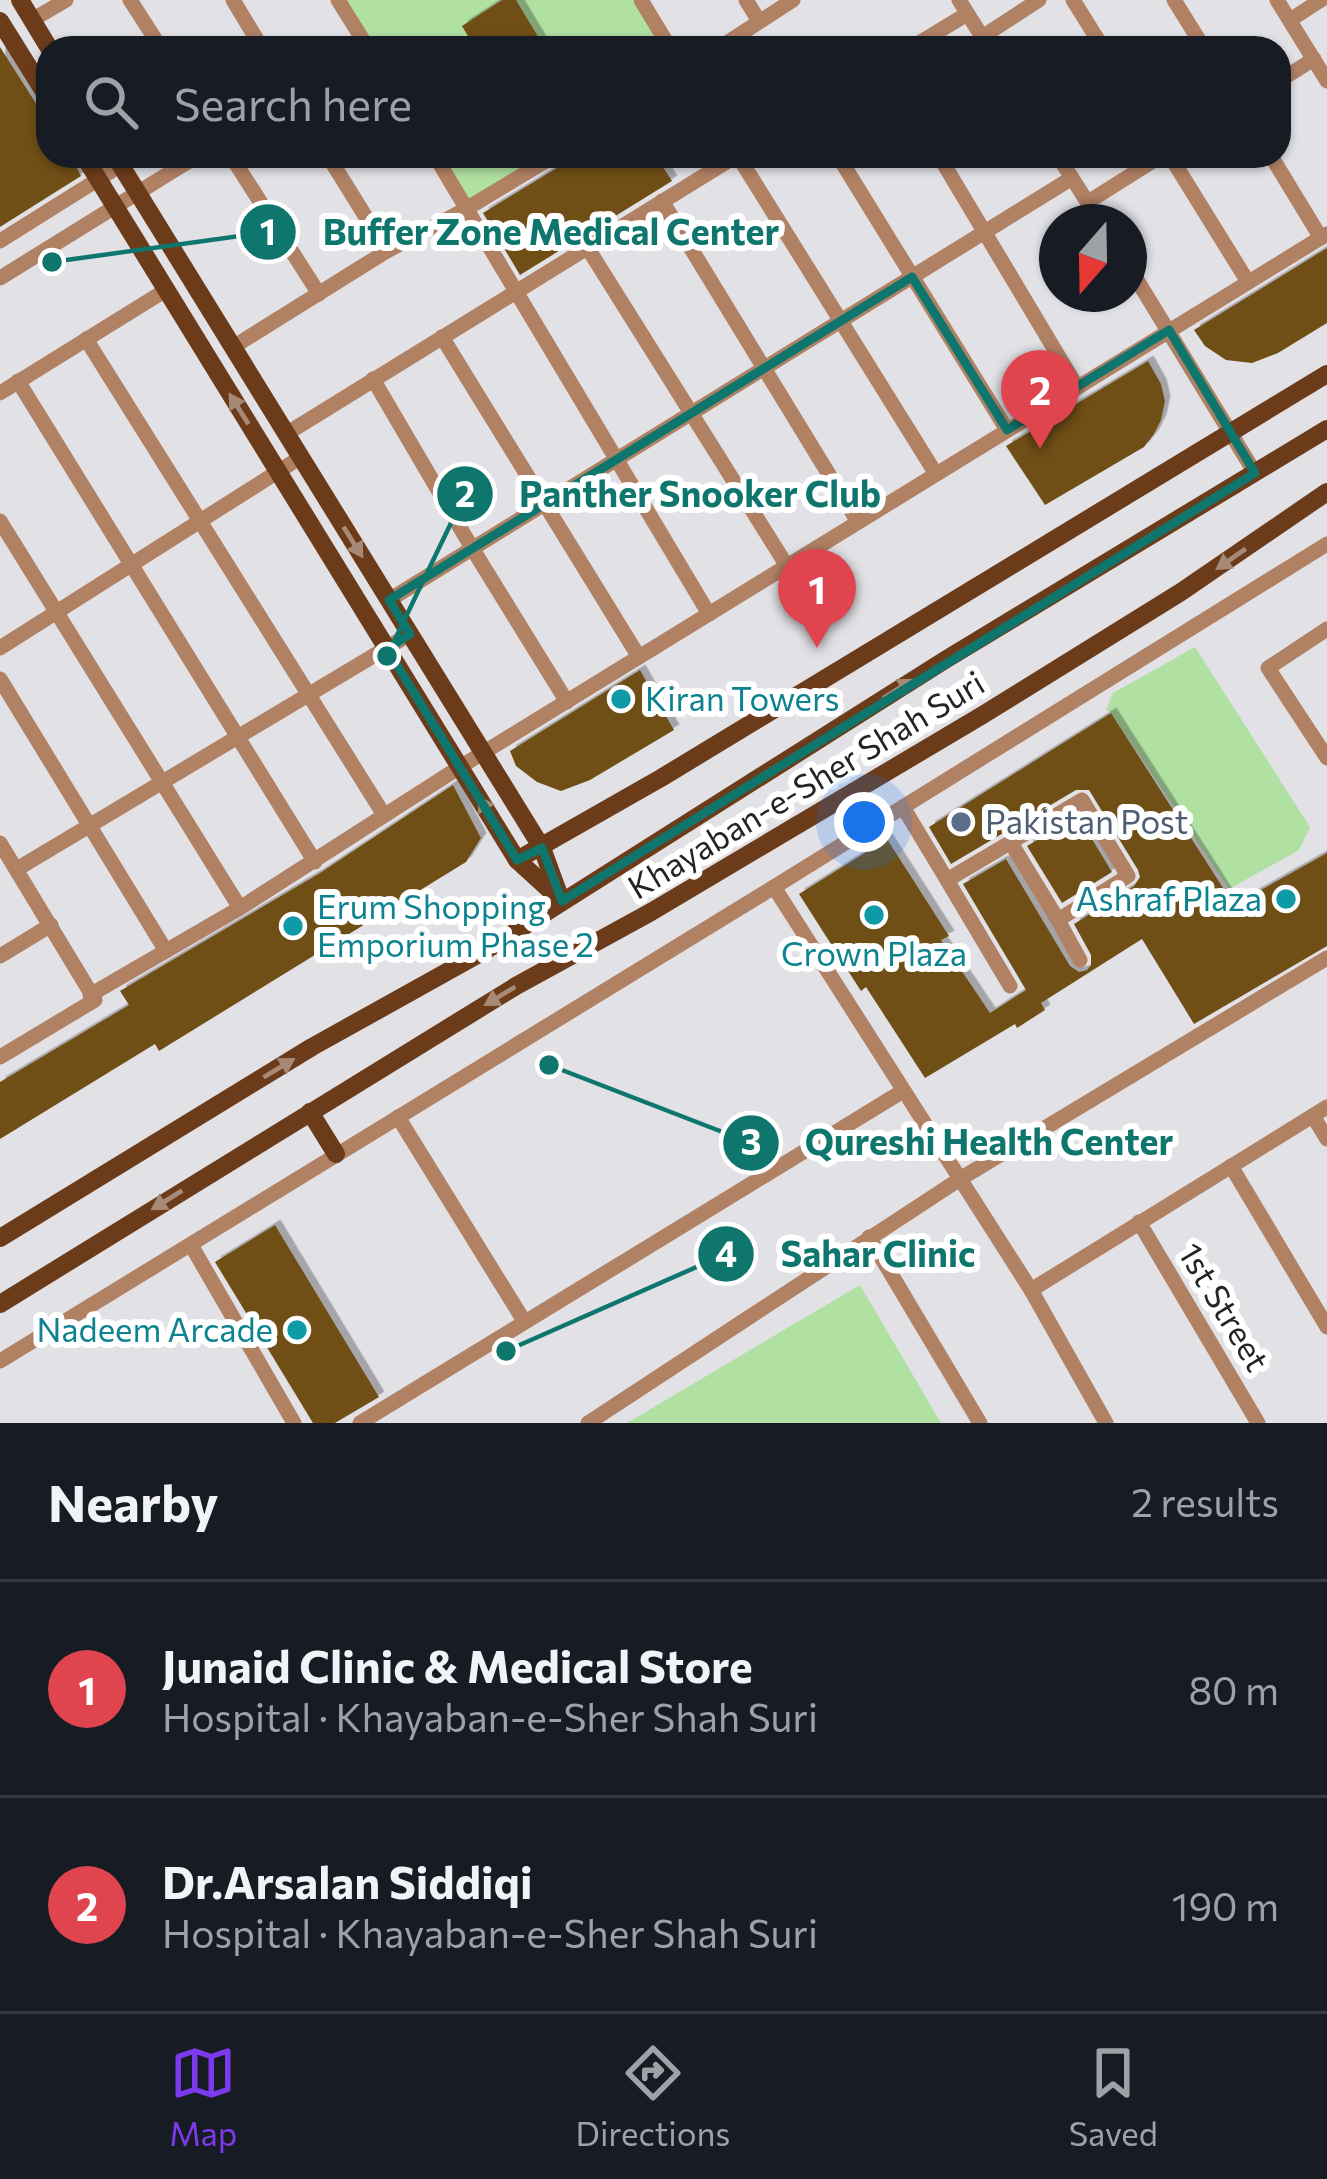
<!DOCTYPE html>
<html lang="en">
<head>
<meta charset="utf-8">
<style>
	body { margin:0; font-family:Commissioner,sans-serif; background:#20242c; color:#f1f3f6 }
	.compass { position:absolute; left:1039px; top:204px; width:108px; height:108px; border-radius:50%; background:#171b24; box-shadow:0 3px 9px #0004; rotate:200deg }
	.you { position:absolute; left:864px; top:822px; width:42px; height:42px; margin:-30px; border:9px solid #fff; border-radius:50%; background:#1a73e8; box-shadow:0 0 0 18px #1a73e833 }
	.badge { display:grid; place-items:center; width:78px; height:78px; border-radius:50%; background:#7c3aed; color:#fff; font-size:39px; font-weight:700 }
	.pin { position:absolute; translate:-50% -99px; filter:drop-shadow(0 3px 6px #0008) }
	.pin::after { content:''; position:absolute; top:63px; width:42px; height:36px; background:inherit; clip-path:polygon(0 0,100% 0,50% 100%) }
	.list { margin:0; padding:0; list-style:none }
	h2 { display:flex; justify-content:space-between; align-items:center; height:156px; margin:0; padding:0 48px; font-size:51px }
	h2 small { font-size:39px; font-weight:400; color:#9ea1a6 }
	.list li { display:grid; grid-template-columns:78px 1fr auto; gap:36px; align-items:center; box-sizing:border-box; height:216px; padding:0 48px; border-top:3px solid #363941 }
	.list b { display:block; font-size:45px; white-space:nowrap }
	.list p { margin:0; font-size:39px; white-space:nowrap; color:#9ea1a6 }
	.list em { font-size:39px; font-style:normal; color:#9ea1a6 }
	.icon { flex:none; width:66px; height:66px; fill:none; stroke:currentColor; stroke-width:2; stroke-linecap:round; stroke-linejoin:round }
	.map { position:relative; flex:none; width:1327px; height:1423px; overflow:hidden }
	.search { position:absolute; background:#171b24; box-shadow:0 3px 9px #0004; left:36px; right:36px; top:36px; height:132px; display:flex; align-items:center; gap:30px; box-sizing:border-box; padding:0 42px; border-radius:36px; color:#9ea1a6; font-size:45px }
	.sheet { height:588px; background:#171b24 }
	nav { display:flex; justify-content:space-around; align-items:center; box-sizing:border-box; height:168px; border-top:3px solid #363941; background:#171b24; font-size:33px; color:#9ea1a6 }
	nav a { display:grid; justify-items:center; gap:6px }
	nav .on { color:#7c3aed }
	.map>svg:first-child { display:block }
	.green { fill:#b0e1a3 }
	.building { fill:#6f4f19; filter:url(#shadow) }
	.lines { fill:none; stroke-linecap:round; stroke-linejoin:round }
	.minor { stroke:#b18164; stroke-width:15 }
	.major { stroke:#6c3b1a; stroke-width:18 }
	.oneway { fill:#a78976 }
	.marked { fill:none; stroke:#0f766e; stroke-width:9; stroke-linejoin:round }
	.culture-dot { fill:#0f9aa8; stroke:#fff; stroke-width:4.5 }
	.service-dot { fill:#5c6f8a; stroke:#fff; stroke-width:4.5 }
	.labels { text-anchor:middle; stroke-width:12; stroke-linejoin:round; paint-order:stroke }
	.culture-label { font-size:33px; fill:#0d838f; stroke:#fff; text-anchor:start }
	.street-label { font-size:33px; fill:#242426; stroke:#fff }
	.service-label { font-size:33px; fill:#4e5e75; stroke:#fff; text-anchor:start }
	.leader { fill:none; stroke:#0f766e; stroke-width:4.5 }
	.callout-dot { fill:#0f766e; stroke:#fff; stroke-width:4.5 }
	.mark-label { font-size:36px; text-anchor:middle; font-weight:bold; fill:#fff }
	.callout-label { font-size:36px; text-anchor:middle; font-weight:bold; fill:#0f766e; stroke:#fff; stroke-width:12; stroke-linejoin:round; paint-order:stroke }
</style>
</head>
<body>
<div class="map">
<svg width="1327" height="1423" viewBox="0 0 1327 1423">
	<defs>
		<filter id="shadow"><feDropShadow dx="5.5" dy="-5.5" stdDeviation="0" flood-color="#0004"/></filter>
	</defs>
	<rect width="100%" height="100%" fill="#e1e1e6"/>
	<g class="green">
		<polygon points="339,0 502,0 463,26 475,48 369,48"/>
		<polygon points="516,0 634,0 664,48 545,48"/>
		<polygon points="435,156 539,156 463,204"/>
		<polygon points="1195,647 1310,827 1299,850 1229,889 1111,713 1106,710 1113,693"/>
		<polygon points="860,1285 941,1423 627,1423"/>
	</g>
	<g class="building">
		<polygon points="502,0 516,0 545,48 475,48 462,26"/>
		<polygon points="0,47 37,105 48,111 48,156 71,156 81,176 0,227"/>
		<polygon points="566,156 656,156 672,181 520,275 483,213 560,166"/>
		<polygon points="1327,248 1327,323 1278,353 1252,363 1226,360 1205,346 1194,330"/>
		<polygon points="1148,361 1161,384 1165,401 1161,420 1154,434 1144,447 1045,505 1006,446"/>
		<polygon points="640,670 674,730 590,780 561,791 537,782 516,766 510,751"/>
		<polygon points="1111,713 1234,905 1327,853 1327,946 1194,1024 1142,939 1041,1003 1045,1010 1017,1028 1015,1024 925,1078 866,987 861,991 799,894 887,839 949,936 941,940 990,1013 1026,990 963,884 1006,859 1070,966 1079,972 1087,970 1091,965 1091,955 1074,924 1134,886 1140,877 1138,870 1089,790 1076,790 951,864 929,827"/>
		<polygon points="453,785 481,838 466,862 159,1051 155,1044 0,1139 0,1082 129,1005 120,991 320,873"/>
		<polygon points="1078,816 1112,872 1062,903 1027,846"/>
		<polygon points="275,1225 379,1397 335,1423 313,1423 215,1262"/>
	</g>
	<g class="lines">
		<g class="minor">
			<polyline points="130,0 161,48"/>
			<polyline points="233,0 262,48"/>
			<polyline points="338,0 368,48"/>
			<polyline points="641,0 670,48"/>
			<polyline points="746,0 759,21"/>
			<polyline points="959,0 989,48"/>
			<polyline points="1073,0 1103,48"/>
			<polyline points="1174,0 1204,48"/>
			<polyline points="1277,0 1327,81"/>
			<polyline points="32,20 66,0"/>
			<polyline points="1290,20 1321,0"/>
			<polyline points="982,37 1039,0"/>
			<polyline points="719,48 793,0"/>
			<polyline points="911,48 967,14"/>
			<polyline points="1279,81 1314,59"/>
			<polyline points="231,156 319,294"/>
			<polyline points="328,156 387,251"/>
			<polyline points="435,156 709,614"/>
			<polyline points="738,156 936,474"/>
			<polyline points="838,156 1007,430"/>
			<polyline points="939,156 1077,387"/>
			<polyline points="1058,156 1100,222"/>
			<polyline points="1170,156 1248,282"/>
			<polyline points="1271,156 1321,238"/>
			<polyline points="662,201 858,522"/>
			<polyline points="1088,202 1161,156"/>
			<polyline points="0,241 121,165"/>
			<polyline points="587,247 787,566"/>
			<polyline points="1129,267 1255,473"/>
			<polyline points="0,278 197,156"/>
			<polyline points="442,337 639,657"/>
			<polyline points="86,339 384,815"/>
			<polyline points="233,347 387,251 466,209 554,156"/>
			<polyline points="373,379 472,548 567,702"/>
			<polyline points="18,381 315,862"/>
			<polyline points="0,393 166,290"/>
			<polyline points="286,434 736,156"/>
			<polyline points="0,521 240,908"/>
			<polyline points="389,600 1072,178"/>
			<polyline points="1327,629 1268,668 1327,758"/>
			<polyline points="0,648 301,457"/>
			<polyline points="0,679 166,951"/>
			<polyline points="903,807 947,880 1082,800 1128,876 1058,920 1080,960"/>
			<polyline points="0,843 95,1000 0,1057"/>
			<polyline points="1011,843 1058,920"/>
			<polyline points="17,869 410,634"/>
			<polyline points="947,880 1010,986"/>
			<polyline points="774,887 1031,1290 1106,1423"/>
			<polyline points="0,956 51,925"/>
			<polyline points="90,995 240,908 460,767 1327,234"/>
			<polyline points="1313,1116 1327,1139"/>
			<polyline points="398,1117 524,1321"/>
			<polyline points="1231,1166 1327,1327"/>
			<polyline points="1139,1222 1258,1423"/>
			<polyline points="869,1237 980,1423"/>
			<polyline points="191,1245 294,1423"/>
			<polyline points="1031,1290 1327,1107"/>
			<polyline points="0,1361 774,887 1327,544"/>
			<polyline points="360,1423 903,1091"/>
			<polyline points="588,1423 960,1179 1327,958"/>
		</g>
		<g class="major">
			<polyline points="20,0 49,48"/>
			<polyline points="0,21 48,98"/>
			<polyline points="84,156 517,860 562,901"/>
			<polyline points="115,156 542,848 560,897"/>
			<polyline points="517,860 661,778 1327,374"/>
			<polyline points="310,1112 336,1154"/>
			<polyline points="0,1238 312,1047 488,949 945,660 1327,429"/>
			<polyline points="0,1304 516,986 651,912 981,716 1181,592 1327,492"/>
		</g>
	</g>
	<defs><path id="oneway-solid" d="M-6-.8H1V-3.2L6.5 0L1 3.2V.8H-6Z" transform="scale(3)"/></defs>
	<g class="oneway">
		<use href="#oneway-solid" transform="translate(239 409) rotate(-122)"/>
		<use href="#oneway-solid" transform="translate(353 542) rotate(58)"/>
		<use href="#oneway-solid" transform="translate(1231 559) rotate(145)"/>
		<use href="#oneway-solid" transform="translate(898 689) rotate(-32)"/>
		<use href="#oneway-solid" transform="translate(488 812) rotate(-121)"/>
		<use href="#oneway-solid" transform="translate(500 996) rotate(149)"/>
		<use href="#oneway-solid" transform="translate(279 1068) rotate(-31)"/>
		<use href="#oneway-solid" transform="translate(167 1200) rotate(148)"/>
	</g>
	<path class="marked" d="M912 277 1007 430 1169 330 1255 473 562 901 542 848 517 860 387 649 410 634 389 600Z"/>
	<g class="culture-dot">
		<circle cx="621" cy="699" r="12"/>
		<circle cx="1286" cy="899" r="12"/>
		<circle cx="874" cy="915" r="12"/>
		<circle cx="293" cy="926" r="12"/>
		<circle cx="297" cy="1330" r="12"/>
	</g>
	<circle class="service-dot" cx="961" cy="822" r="12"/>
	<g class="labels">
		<g class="culture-label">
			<text x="645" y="711">Kiran Towers</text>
			<text x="1262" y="911" text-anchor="end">Ashraf Plaza</text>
			<text x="317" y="919">Erum Shopping<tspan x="317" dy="38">Emporium Phase 2</tspan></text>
			<text x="874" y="966" text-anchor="middle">Crown Plaza</text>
			<text x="273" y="1342" text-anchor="end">Nadeem Arcade</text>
		</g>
		<g class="street-label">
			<text transform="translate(806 785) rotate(-31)" y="12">Khayaban-e-Sher Shah Suri</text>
			<text transform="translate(1224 1307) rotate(59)" y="12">1st Street</text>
		</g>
		<g class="service-label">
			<text x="985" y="834">Pakistan Post</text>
		</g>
	</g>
	<path class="leader" d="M52 262L268 232M387 656L465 494M549 1065L751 1143M506 1351L726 1254"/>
	<g class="callout-dot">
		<circle cx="52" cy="262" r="12"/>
		<circle cx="387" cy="656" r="12"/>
		<circle cx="549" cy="1065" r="12"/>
		<circle cx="506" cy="1351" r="12"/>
		<circle cx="268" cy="232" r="30"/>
		<circle cx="465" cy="494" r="30"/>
		<circle cx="751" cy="1143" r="30"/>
		<circle cx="726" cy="1254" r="30"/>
	</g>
	<g class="mark-label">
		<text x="268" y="245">1</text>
		<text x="465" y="507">2</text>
		<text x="751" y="1155">3</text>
		<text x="726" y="1267">4</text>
	</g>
	<g class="callout-label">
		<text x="551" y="245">Buffer Zone Medical Center</text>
		<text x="700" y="507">Panther Snooker Club</text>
		<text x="989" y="1155">Qureshi Health Center</text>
		<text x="878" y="1267">Sahar Clinic</text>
	</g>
</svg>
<svg class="compass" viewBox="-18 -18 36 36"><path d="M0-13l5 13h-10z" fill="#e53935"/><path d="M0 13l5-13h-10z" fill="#9ea1a6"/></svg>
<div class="you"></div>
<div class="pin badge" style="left:817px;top:648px;background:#e0444e">1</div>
<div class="pin badge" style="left:1040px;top:449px;background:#e0444e">2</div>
<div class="search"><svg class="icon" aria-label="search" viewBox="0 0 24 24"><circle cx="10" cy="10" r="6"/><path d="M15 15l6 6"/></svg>Search here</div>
</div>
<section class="sheet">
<h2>Nearby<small>2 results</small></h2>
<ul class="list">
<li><span class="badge" style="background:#e0444e">1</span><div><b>Junaid Clinic &amp; Medical Store</b><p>Hospital · Khayaban-e-Sher Shah Suri</p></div><em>80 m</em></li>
<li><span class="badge" style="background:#e0444e">2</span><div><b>Dr.Arsalan Siddiqi</b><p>Hospital · Khayaban-e-Sher Shah Suri</p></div><em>190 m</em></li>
</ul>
</section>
<nav>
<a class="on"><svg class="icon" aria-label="map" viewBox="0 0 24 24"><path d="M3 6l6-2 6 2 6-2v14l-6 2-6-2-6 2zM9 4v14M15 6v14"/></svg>Map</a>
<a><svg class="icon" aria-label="directions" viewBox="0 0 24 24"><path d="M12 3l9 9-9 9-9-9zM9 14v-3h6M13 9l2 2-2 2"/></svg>Directions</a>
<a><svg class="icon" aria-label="saved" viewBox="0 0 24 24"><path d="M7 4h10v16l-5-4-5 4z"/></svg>Saved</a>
</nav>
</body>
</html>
